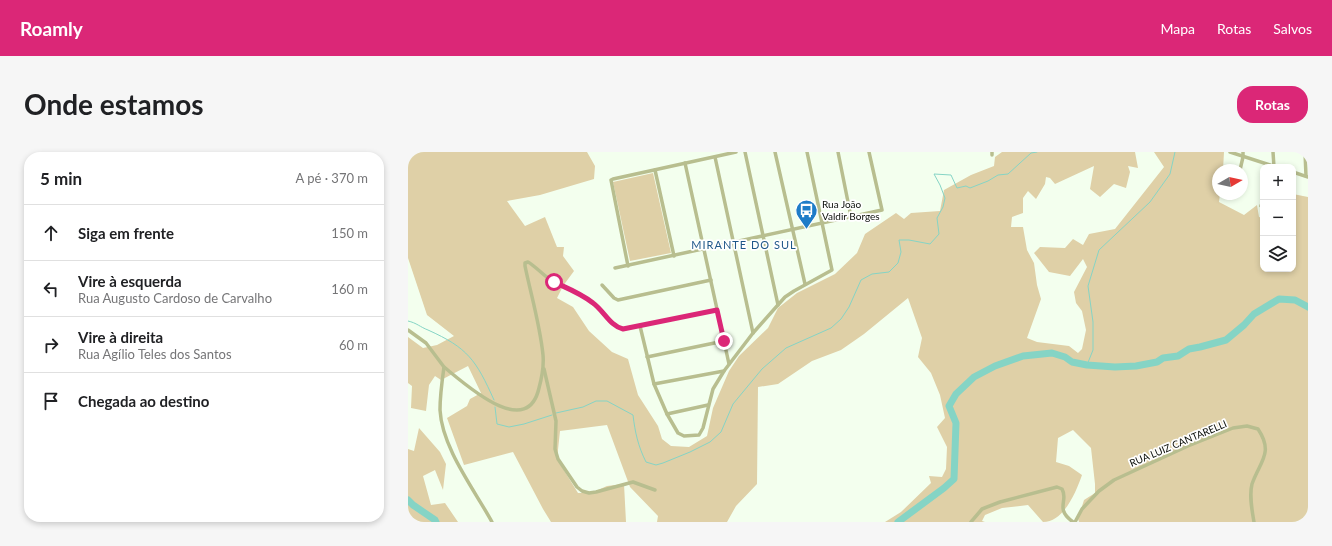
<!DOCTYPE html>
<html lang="pt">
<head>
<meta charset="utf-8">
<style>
	body { margin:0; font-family:Lato,sans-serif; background:#f6f6f6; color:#202124 }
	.controls { position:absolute; right:12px; top:12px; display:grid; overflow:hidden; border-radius:8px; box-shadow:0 2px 6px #0003 }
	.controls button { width:36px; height:36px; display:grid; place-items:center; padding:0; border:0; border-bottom:1px solid #e0e0e0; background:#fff; color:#202124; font:20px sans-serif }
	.compass { position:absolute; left:804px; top:12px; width:36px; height:36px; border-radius:50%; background:#fff; box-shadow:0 2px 6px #0003; rotate:81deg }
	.stop { position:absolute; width:12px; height:12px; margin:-9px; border:3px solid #db2777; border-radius:50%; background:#fff }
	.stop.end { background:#db2777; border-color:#fff; box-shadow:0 1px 4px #0008 }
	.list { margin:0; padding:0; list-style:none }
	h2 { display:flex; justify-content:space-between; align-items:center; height:52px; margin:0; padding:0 16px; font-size:17px }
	h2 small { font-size:13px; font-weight:400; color:#757577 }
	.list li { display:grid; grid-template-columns:26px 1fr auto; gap:12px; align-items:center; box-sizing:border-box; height:56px; padding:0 16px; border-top:1px solid #e0e0e0 }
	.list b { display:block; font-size:15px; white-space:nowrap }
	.list p { margin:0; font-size:13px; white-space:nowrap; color:#757577 }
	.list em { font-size:13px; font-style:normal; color:#757577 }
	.icon { flex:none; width:22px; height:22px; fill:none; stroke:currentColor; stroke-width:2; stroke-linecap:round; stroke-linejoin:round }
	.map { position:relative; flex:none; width:900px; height:370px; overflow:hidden; border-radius:16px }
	header { display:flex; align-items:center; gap:24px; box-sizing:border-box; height:56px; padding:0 20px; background:#db2777; color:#fff }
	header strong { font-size:19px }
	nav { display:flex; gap:22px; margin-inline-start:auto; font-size:14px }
	.intro { display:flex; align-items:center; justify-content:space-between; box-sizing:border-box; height:96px; padding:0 24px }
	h1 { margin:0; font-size:28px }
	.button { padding:10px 18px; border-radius:16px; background:#db2777; color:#fff; font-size:14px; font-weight:700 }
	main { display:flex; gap:24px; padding:0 24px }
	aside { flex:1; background:#fff; border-radius:16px; box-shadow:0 2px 6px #0003 }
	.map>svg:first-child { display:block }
	.green { fill:#dfd0a7 }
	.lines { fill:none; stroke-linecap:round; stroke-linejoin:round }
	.stream { stroke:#85d4c5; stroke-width:1 }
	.river { stroke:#85d4c5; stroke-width:7 }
	.street { stroke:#b8be8f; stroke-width:3.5 }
	.route { stroke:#db2777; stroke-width:5 }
	.labels { text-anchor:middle; stroke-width:3.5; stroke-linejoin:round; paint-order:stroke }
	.poi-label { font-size:10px; fill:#0a0e09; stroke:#fff; text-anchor:start }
	.street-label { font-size:10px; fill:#0a0e09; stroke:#fff }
	.neighbourhood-label { font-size:11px; letter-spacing:1px; fill:#1f5789; stroke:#fff }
</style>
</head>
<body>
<header>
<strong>Roamly</strong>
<nav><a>Mapa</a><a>Rotas</a><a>Salvos</a></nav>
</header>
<div class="intro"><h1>Onde estamos</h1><a class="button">Rotas</a></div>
<main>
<aside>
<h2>5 min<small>A pé · 370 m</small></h2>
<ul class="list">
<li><svg class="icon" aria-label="ahead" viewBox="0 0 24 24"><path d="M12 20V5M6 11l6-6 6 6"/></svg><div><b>Siga em frente</b></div><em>150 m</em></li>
<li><svg class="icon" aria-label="left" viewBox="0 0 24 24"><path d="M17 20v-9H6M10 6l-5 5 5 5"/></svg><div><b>Vire à esquerda</b><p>Rua Augusto Cardoso de Carvalho</p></div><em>160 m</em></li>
<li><svg class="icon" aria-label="right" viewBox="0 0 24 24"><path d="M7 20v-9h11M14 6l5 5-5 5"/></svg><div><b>Vire à direita</b><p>Rua Agílio Teles dos Santos</p></div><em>60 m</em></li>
<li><svg class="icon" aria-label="arrive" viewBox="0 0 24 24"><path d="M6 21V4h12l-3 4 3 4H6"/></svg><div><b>Chegada ao destino</b></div></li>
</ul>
</aside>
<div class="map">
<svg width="900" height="370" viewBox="0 0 900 370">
	<rect width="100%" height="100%" fill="#f3ffee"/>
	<g class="green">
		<path d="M0 0H179L187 14 186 27 132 43 99 49 117 74 137 65 149 95H156L155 104 166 119 155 134 149 146 165 155 181 179 204 200 220 207 230 243 250 274 254 287 263 294 281 295 299 284 305 256 321 219 331 204 360 176 370 156 389 141 427 122 449 101 457 82 488 61 496 67 503 61 532 59 536 38 563 23 586 14 587 5 594 0H727L730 16 720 14 722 20 718 36 706 32 692 45 682 37 686 14 647 32 642 26 638 25 637 32 628 47 620 39 615 46V61L604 65 603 75H615L619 98 626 111 629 133 633 147 619 186 629 190 661 194 670 201 674 197 678 178 674 159 668 151 666 140 679 115 675 107 662 124 641 120 626 101 632 95 657 96 665 87 675 93 681 82 707 77 756 15 746 0H816L815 18H810V42H812L811 50 836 63 849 53 851 65 855 66V117H885V42L900 45V370H671L670 367 676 348 687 341V332L683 296 665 278 650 286 648 310 661 314 674 323C668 340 656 370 635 370L620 353 594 356 577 363 574 369 577 370H477L493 360 523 331 521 324 534 325 538 317 539 295 529 275 537 266 532 243 523 221 510 205 514 186 500 146 456 182 433 198 404 209 370 232 350 235 349 332 328 354 319 370H249L250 364 222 335 199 273 152 279 149 307 170 341H183L199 334 216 332 218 370H143L135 357 105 300 56 313 39 266 59 254 62 247 73 241 60 214 33 228 27 224 21 233 18 259 3 256 4 234 0 231V185L15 196 29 193 46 184 19 163 0 106Z"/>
		<polygon points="245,21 263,101 222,109 205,30"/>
		<polygon points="11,276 32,300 38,312 35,338 27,318 15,324 23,353 37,351 50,370 3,370 0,366 0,297 6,299"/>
	</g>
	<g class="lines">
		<g class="stream">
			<path d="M0 169C9 171 12 175 20 178 60 196 68 208 86 248"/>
			<polyline points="679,213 685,198 685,170 680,134 691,98 742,50 762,22 767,0"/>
			<polyline points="87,255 89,272 101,275 116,272 144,263"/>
			<path d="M148 261 175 255 188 249H199L225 263C227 280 230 294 238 310L248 313 255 311 282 300 302 290 313 280 325 252 354 217 378 196 423 176 433 167 441 155 453 128 464 122 481 120 490 111 493 100 491 88H501L522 92 531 82 529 66 535 55 537 46 532 33 526 22 543 23 549 36 558 34 562 36 580 29 590 23 600 22 623 1 629 0"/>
		</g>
		<g class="river">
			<polyline points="0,348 5,353 27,368 28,370"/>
			<polyline points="490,370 536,336 546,327 548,271 541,254 548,242 566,225 587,214 615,204 644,201 657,205 664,210 679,213 707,215 728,214 749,210 755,206 770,204 781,197 792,195 818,188 836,173 846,162 871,147 887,148 900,155"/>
		</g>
		<g class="street">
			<polyline points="337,0 370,153"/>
			<polyline points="367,0 397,132"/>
			<polyline points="430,0 443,65"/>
			<polyline points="584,0 584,3"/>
			<polyline points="822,0 868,15"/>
			<polyline points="865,0 866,15"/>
			<polyline points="897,0 898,24"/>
			<polyline points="307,5 345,181"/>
			<polyline points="277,11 321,212"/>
			<polyline points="247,18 266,104"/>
			<polyline points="832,18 835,5 835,0"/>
			<polyline points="885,20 900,25"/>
			<polyline points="825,45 826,42"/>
			<polyline points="853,54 855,49"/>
			<polyline points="220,114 203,28 205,27 328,0"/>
			<polyline points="207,116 474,58 461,0"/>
			<polyline points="194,133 206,146 210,148 303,128"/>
			<polyline points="232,174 246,232 259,262 270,281 276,284 291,283 295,276 305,237 316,219 345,181 377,145 386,139 424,118 399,0"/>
			<path d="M0 178 18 191 36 215C34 229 32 244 32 258 34 296 66 337 84 370"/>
			<polyline points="239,205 316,189"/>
			<path d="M36 215C57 232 119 289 131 236 134 225 136 214 135 203 132 173 123 143 117 114V111L120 110C126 113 136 124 144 129 158 137 173 141 185 151 196 159 202 174 215 177L309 158"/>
			<polyline points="136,217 148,269 147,297 150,307 169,335 174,339 181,341 188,340 225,330 247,338"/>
			<polyline points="246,232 316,219"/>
			<polyline points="259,262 300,253"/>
			<path d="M563 370 574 357 592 350 649 335 654 337C661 349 646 356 665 370"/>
			<path d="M667 370 674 357 691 339 706 328 780 294 825 276 839 274 850 277C866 301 852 309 844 332 841 344 844 358 846 370"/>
		</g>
	</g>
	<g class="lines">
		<path class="route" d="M146 130C159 136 174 142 185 151 196 159 202 174 215 177L309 158 316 189"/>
	</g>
	<defs>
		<symbol id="bus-pin" viewBox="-11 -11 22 30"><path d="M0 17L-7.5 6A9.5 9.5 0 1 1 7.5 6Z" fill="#1e7cc8" stroke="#fff"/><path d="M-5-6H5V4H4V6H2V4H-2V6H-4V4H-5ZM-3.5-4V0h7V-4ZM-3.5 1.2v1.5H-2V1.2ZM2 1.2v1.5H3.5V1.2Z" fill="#fff"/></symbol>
	</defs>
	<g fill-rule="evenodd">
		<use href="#bus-pin" x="386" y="46" width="25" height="34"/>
	</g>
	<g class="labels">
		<g class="poi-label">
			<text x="414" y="56">Rua João<tspan x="414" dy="12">Valdir Borges</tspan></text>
		</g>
		<g class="street-label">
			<text transform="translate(770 291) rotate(-23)" y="4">RUA LUIZ CANTARELLI</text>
		</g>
		<g class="neighbourhood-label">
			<text x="336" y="97">MIRANTE DO SUL</text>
		</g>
	</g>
</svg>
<div class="controls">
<button>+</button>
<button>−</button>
<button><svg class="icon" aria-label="layers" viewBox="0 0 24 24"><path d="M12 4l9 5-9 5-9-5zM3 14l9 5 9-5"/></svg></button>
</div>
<svg class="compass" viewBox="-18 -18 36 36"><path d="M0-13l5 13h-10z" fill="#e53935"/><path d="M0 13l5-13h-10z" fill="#757577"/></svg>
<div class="stop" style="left:146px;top:130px"></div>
<div class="stop end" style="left:316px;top:189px"></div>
</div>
</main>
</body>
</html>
